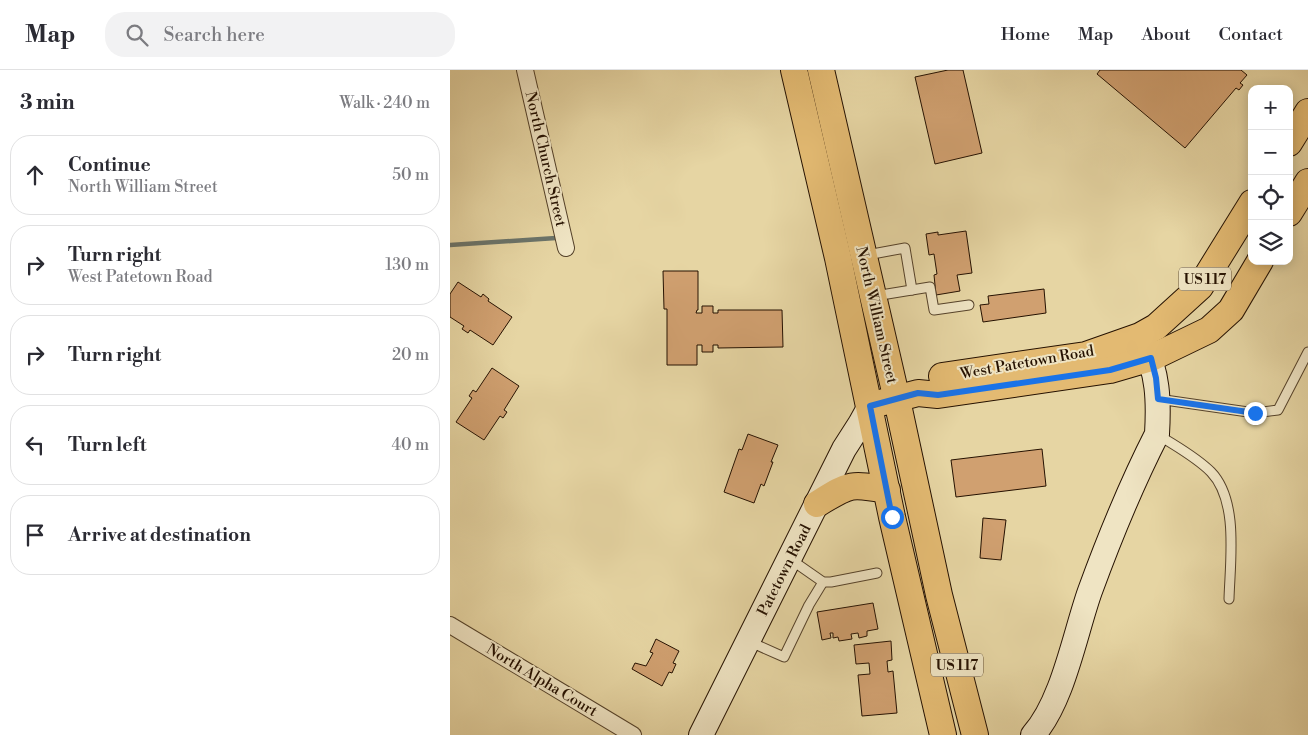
<!DOCTYPE html>
<html lang="en">
<head>
<meta charset="utf-8">
<style>
	body { margin:0; font-family:"Libre Bodoni",serif; background:#f2f2f3; color:#2b2b33 }
	.controls { position:absolute; right:15px; top:15px; display:grid; overflow:hidden; border-radius:10px; box-shadow:0 2px 12px #0003 }
	.controls button { width:45px; height:45px; display:grid; place-items:center; padding:0; border:0; border-bottom:1px solid #e1e1e2; background:#fff; color:#2b2b33; font:25px sans-serif }
	.stop { position:absolute; width:15px; height:15px; margin:-11px; border:4px solid #1a73e8; border-radius:50%; background:#fff }
	.stop.end { background:#1a73e8; border-color:#fff; box-shadow:0 1px 5px #0008 }
	.list { margin:0; padding:0; list-style:none }
	h2 { display:flex; justify-content:space-between; align-items:center; height:65px; margin:0; padding:0 20px; font-size:21px }
	h2 small { font-size:16px; font-weight:400; color:#7c7c81 }
	.list li { display:grid; grid-template-columns:32px 1fr auto; gap:15px; align-items:center; box-sizing:border-box; height:80px; margin:0 10px 10px; padding:0 10px; border:1px solid #e1e1e2; border-radius:20px }
	.list b { display:block; font-size:19px; white-space:nowrap }
	.list p { margin:0; font-size:16px; white-space:nowrap; color:#7c7c81 }
	.list em { font-size:16px; font-style:normal; color:#7c7c81 }
	.icon { flex:none; width:28px; height:28px; fill:none; stroke:currentColor; stroke-width:2; stroke-linecap:round; stroke-linejoin:round }
	.map { position:relative; flex:none; width:858px; height:665px; overflow:hidden }
	header { display:flex; align-items:center; gap:30px; box-sizing:border-box; height:70px; padding:0 25px; background:#fff; border-bottom:1px solid #e1e1e2 }
	header strong { font-size:24px }
	nav { display:flex; gap:28px; margin-inline-start:auto; font-size:18px }
	.search { width:350px; height:45px; background:#f2f2f3; display:flex; align-items:center; gap:12px; box-sizing:border-box; padding:0 18px; border-radius:20px; color:#7c7c81; font-size:19px }
	main { display:flex }
	aside { flex:1; background:#fff }
	.map>svg:first-child { display:block }
	.lines { fill:none; stroke-linecap:round; stroke-linejoin:round }
	.stream { stroke:#6b746a; stroke-width:4.5 }
	.building { fill:#d0a070; stroke:#251101 }
	.lane-casing { stroke:#55422a; stroke-width:11 }
	.street-casing { stroke:#55422a; stroke-width:18 }
	.secondary-casing { stroke:#251101; stroke-width:26 }
	.primary-casing { stroke:#251101; stroke-width:28 }
	.lane { stroke:#efe4c3; stroke-width:9 }
	.street { stroke:#efe4c3; stroke-width:16 }
	.secondary { stroke:#efe4c3; stroke-width:24 }
	.primary { stroke:#e3ba72; stroke-width:26 }
	.route { stroke:#1a73e8; stroke-width:6 }
	.labels { text-anchor:middle; stroke-width:4; stroke-linejoin:round; paint-order:stroke }
	.shield { fill:#efe4c3; stroke:#62503b; stroke-width:1 }
	.shield-label { font-size:14px; font-weight:bold; fill:#251101 }
	.street-label { font-size:15px; fill:#251101; stroke:#efe4c3 }
</style>
</head>
<body>
<header>
<strong>Map</strong>
<div class="search"><svg class="icon" aria-label="search" viewBox="0 0 24 24"><circle cx="10" cy="10" r="6"/><path d="M15 15l6 6"/></svg>Search here</div>
<nav><a>Home</a><a>Map</a><a>About</a><a>Contact</a></nav>
</header>
<main>
<aside>
<h2>3 min<small>Walk · 240 m</small></h2>
<ul class="list">
<li><svg class="icon" aria-label="ahead" viewBox="0 0 24 24"><path d="M12 20V5M6 11l6-6 6 6"/></svg><div><b>Continue</b><p>North William Street</p></div><em>50 m</em></li>
<li><svg class="icon" aria-label="right" viewBox="0 0 24 24"><path d="M7 20v-9h11M14 6l5 5-5 5"/></svg><div><b>Turn right</b><p>West Patetown Road</p></div><em>130 m</em></li>
<li><svg class="icon" aria-label="right" viewBox="0 0 24 24"><path d="M7 20v-9h11M14 6l5 5-5 5"/></svg><div><b>Turn right</b></div><em>20 m</em></li>
<li><svg class="icon" aria-label="left" viewBox="0 0 24 24"><path d="M17 20v-9H6M10 6l-5 5 5 5"/></svg><div><b>Turn left</b></div><em>40 m</em></li>
<li><svg class="icon" aria-label="arrive" viewBox="0 0 24 24"><path d="M6 21V4h12l-3 4 3 4H6"/></svg><div><b>Arrive at destination</b></div></li>
</ul>
</aside>
<div class="map">
<svg width="858" height="665" viewBox="0 0 858 665">
	<rect width="100%" height="100%" fill="#e6d5a3"/>
	<filter id="stains"><feTurbulence type="fractalNoise" baseFrequency=".004" numOctaves="4"/><feColorMatrix values="0 0 0 0 .2 0 0 0 0 .09 0 0 0 0 .02 0 0 0 .5 -.17"/></filter>
	<radialGradient id="worn" r=".72"><stop offset=".6" stop-color="#630" stop-opacity="0"/><stop offset="1" stop-color="#630" stop-opacity=".3"/></radialGradient>
	<g class="lines">
		<polyline class="stream" points="0,175 106,168"/>
	</g>
	<g class="building">
		<polygon points="498,0 513,0 532,83 485,94 465,7"/>
		<polygon points="650,0 791,0 797,5 790,13 793,15 789,20 786,18 735,78 647,4"/>
		<polygon points="516,161 522,203 507,205 510,221 486,225 484,205 487,204 484,184 479,185 476,164 488,162 488,165"/>
		<polygon points="213,201 248,201 248,240 247,240 246,243 252,243 252,236 263,236 263,243 268,243 268,240 332,240 333,277 268,278 268,275 263,275 263,282 252,282 252,275 247,275 247,295 217,295 217,239 214,239"/>
		<polygon points="8,212 31,227 33,224 39,229 38,231 62,247 43,275 20,260 18,263 12,259 14,256 0,247 0,224"/>
		<polygon points="594,219 596,243 533,252 530,235 539,234 538,226"/>
		<polygon points="42,298 69,316 54,340 57,342 53,348 50,346 34,370 6,352 22,328 19,326 23,320 26,322"/>
		<polygon points="298,364 328,375 321,392 323,392 314,416 311,414 304,433 274,422 289,379 292,380"/>
		<polygon points="592,379 596,416 506,427 501,390"/>
		<polygon points="533,448 556,450 551,490 530,488"/>
		<polygon points="423,533 428,559 417,561 417,566 409,568 408,563 401,564 402,569 389,571 388,567 383,568 383,563 380,563 381,568 372,570 367,542"/>
		<polygon points="206,569 229,581 223,593 226,594 222,603 219,602 212,616 182,599 185,593 196,596 203,583 200,582"/>
		<polygon points="441,571 442,590 437,591 438,602 443,601 447,643 412,646 408,605 420,604 419,593 406,594 404,575"/>
	</g>
	<g class="lines">
		<defs>
			<g id="lane">
				<polyline points="417,185 455,178 462,220"/>
				<polyline points="425,226 480,217 484,240 519,235"/>
				<polyline points="708,329 805,343 828,340 858,282"/>
				<path d="M707 364C725 376 745 386 761 402 789 431 780 492 779 529"/>
				<polyline points="340,489 373,512 381,512 427,503"/>
				<polyline points="298,571 334,587 359,535 373,512"/>
			</g>
			<g id="street">
				<polyline points="75,0 116,178"/>
				<polyline points="0,555 183,665"/>
			</g>
			<g id="secondary">
				<polyline points="251,665 394,379 410,354 420,336"/>
				<path d="M583 665C613 632 625 563 640 521 659 469 682 413 707 364 709 330 708 303 693 272"/>
			</g>
			<g id="primary">
				<polyline points="344,0 388,188 442,447 493,665"/>
				<polyline points="371,0 447,330 489,525 525,665"/>
				<polyline points="839,73 858,42"/>
				<polyline points="839,143 858,112"/>
				<polyline points="492,306 636,285 690,266 706,257 750,217 802,133"/>
				<polyline points="430,333 468,323 488,325 660,300 701,288 759,260 781,240 810,191"/>
				<path d="M367 434C400 414 399 413 437 420"/>
			</g>
		</defs>
		<use href="#lane" class="lane-casing"/>
		<use href="#street" class="street-casing"/>
		<use href="#secondary" class="secondary-casing"/>
		<use href="#primary" class="primary-casing"/>
		<use href="#lane" class="lane"/>
		<use href="#street" class="street"/>
		<use href="#secondary" class="secondary"/>
		<use href="#primary" class="primary"/>
	</g>
	<g class="lines">
		<polyline class="route" points="442,447 420,336 468,323 488,325 660,300 701,288 706,308 708,329 805,343"/>
	</g>
	<g class="labels">
		<g class="shield">
			<rect x="729" y="197.5" width="52" height="23" rx="4"/>
			<rect x="481" y="583.5" width="52" height="23" rx="4"/>
		</g>
		<g class="shield-label">
			<text x="755" y="214">US 117</text>
			<text x="507" y="600">US 117</text>
		</g>
		<g class="street-label">
			<text transform="translate(96 89) rotate(77)" y="5">North Church Street</text>
			<text transform="translate(427 245) rotate(77)" y="5">North William Street</text>
			<text transform="translate(577 292) rotate(-10)" y="5">West Patetown Road</text>
			<text transform="translate(334 500) rotate(-63)" y="5">Patetown Road</text>
			<text transform="translate(92 610) rotate(31)" y="5">North Alpha Court</text>
		</g>
	</g>
	<rect width="100%" height="100%" filter="url(#stains)"/>
	<rect width="100%" height="100%" fill="url(#worn)"/>
</svg>
<div class="controls">
<button>+</button>
<button>−</button>
<button><svg class="icon" aria-label="locate" viewBox="0 0 24 24"><circle cx="12" cy="12" r="6"/><path d="M12 2v4M12 18v4M2 12h4M18 12h4"/></svg></button>
<button><svg class="icon" aria-label="layers" viewBox="0 0 24 24"><path d="M12 4l9 5-9 5-9-5zM3 14l9 5 9-5"/></svg></button>
</div>
<div class="stop" style="left:442px;top:447px"></div>
<div class="stop end" style="left:805px;top:343px"></div>
</div>
</main>
</body>
</html>
